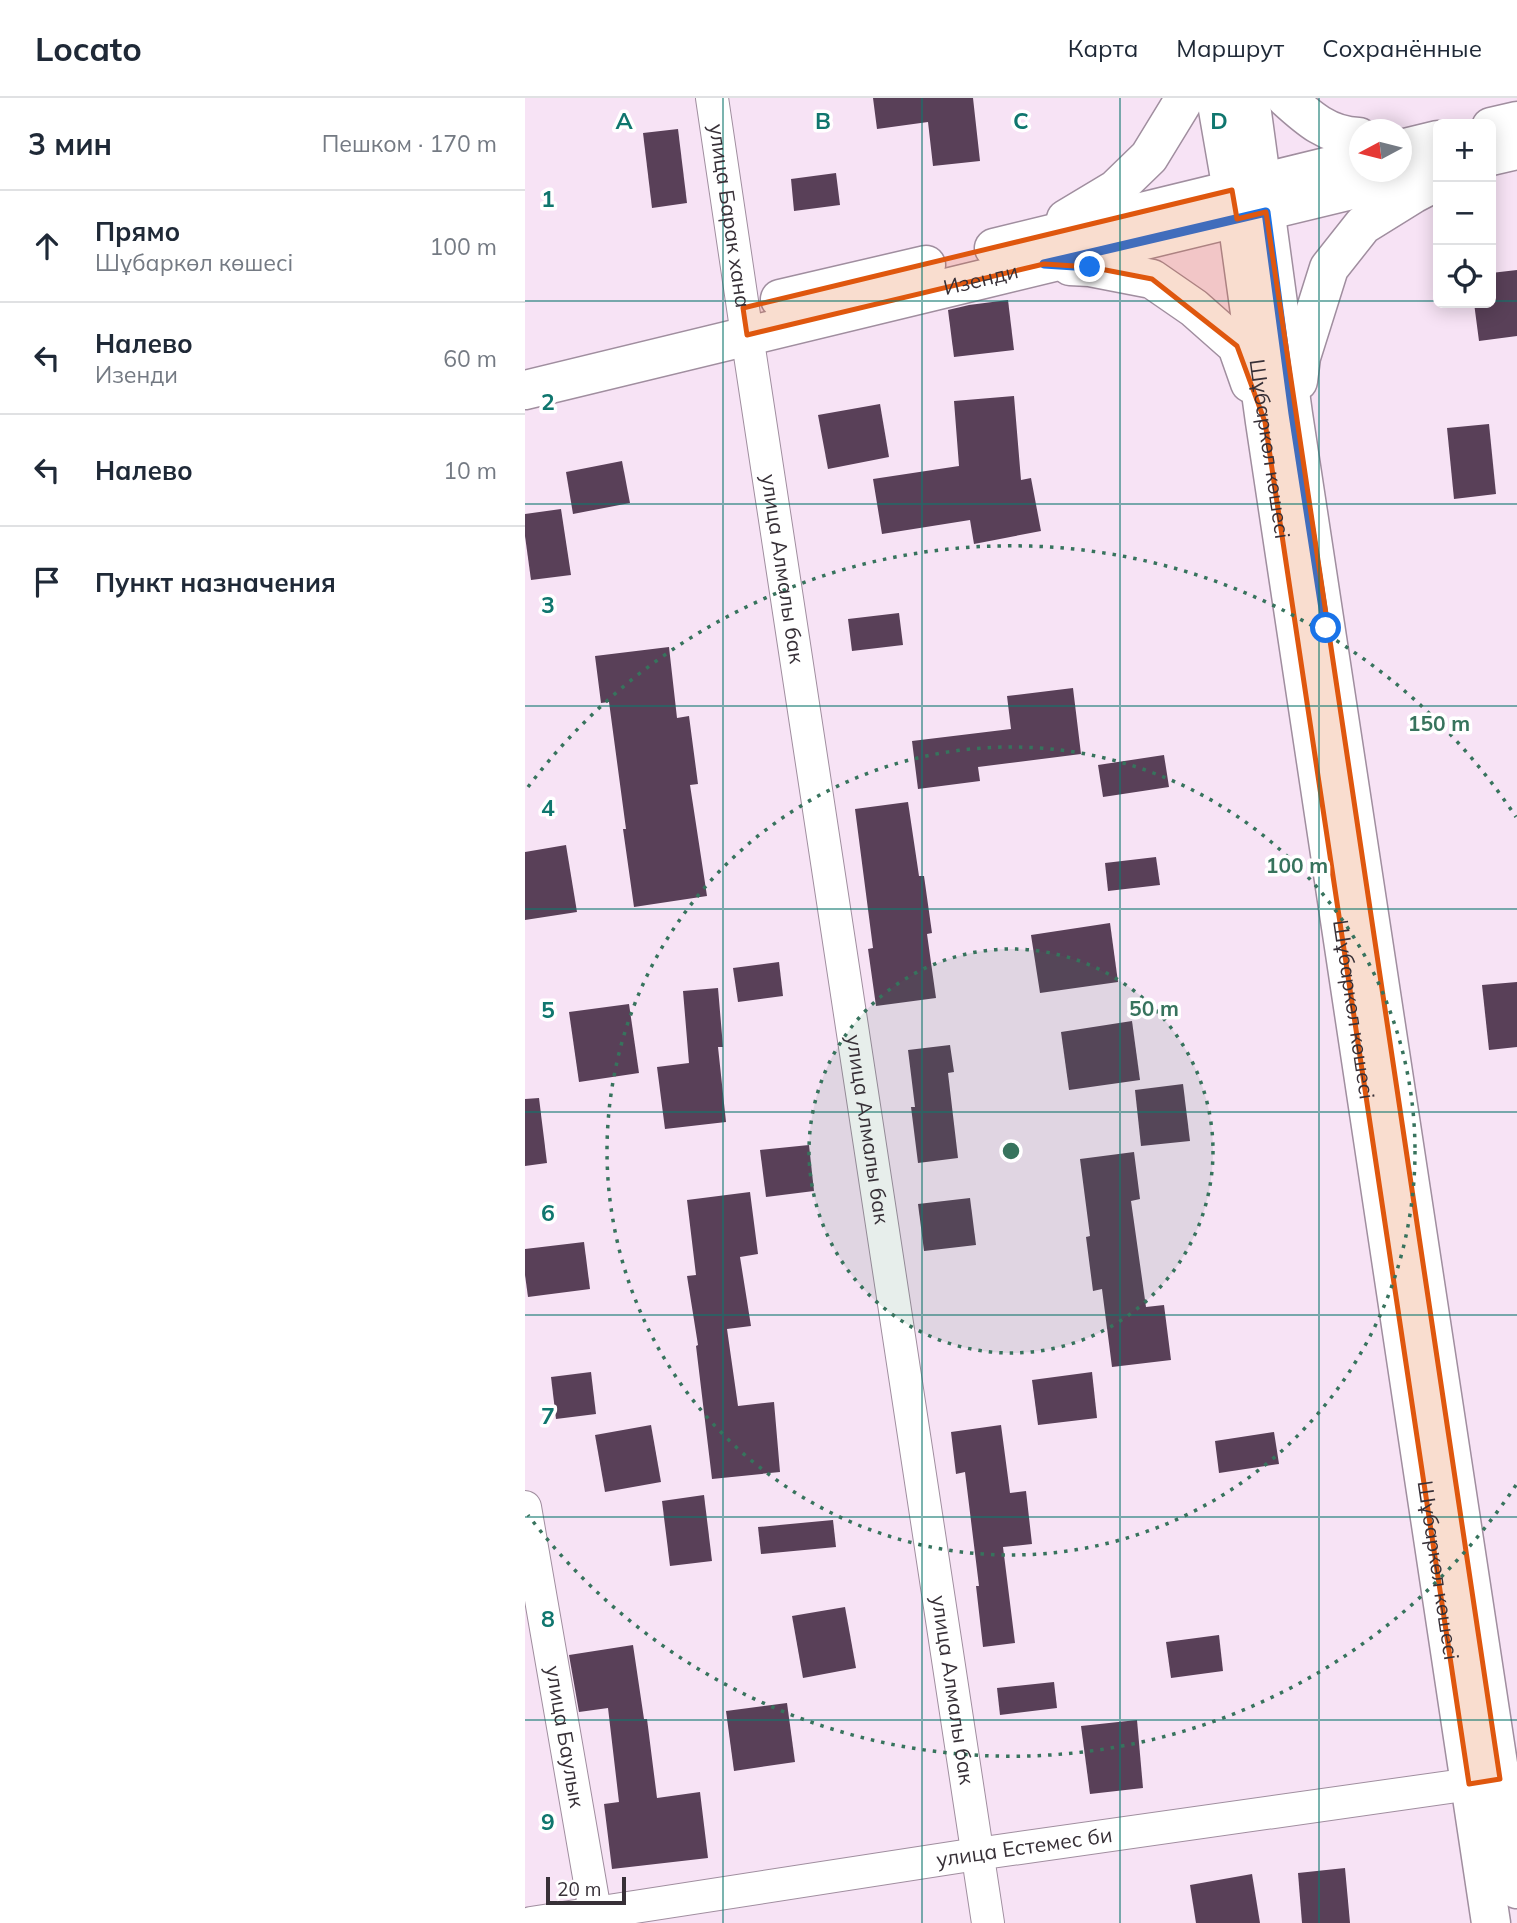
<!DOCTYPE html>
<html lang="ru">
<head>
<meta charset="utf-8">
<style>
	body { margin:0; font-family:Mulish,sans-serif; background:#f2f2f3; color:#1f2937 }
	.controls { position:absolute; right:21px; top:21px; display:grid; overflow:hidden; border-radius:10px; box-shadow:0 4px 18px #0003 }
	.controls button { width:63px; height:63px; display:grid; place-items:center; padding:0; border:0; border-bottom:2px solid #e0e1e3; background:#fff; color:#1f2937; font:35px sans-serif }
	.compass { position:absolute; left:824px; top:21px; width:63px; height:63px; border-radius:50%; background:#fff; box-shadow:0 4px 18px #0003; rotate:263deg }
	.scale { position:absolute; left:21px; bottom:18px; width:80px; box-sizing:border-box; padding-left:7px; border:4px solid #373037; border-top:0; font-size:19px; line-height:24px; white-space:nowrap; color:#373037; -webkit-text-stroke:5px #fff; paint-order:stroke }
	.stop { position:absolute; width:21px; height:21px; margin:-16px; border:5px solid #1a73e8; border-radius:50%; background:#fff }
	.stop.end { background:#1a73e8; border-color:#fff; box-shadow:0 2px 7px #0008 }
	.list { margin:0; padding:0; list-style:none }
	h2 { display:flex; justify-content:space-between; align-items:center; height:91px; margin:0; padding:0 28px; font-size:30px }
	h2 small { font-size:23px; font-weight:400; color:#747a83 }
	.list li { display:grid; grid-template-columns:46px 1fr auto; gap:21px; align-items:center; box-sizing:border-box; height:112px; padding:0 28px; border-top:2px solid #e0e1e3 }
	.list b { display:block; font-size:26px; white-space:nowrap }
	.list p { margin:0; font-size:23px; white-space:nowrap; color:#747a83 }
	.list em { font-size:23px; font-style:normal; color:#747a83 }
	.icon { flex:none; width:38px; height:38px; fill:none; stroke:currentColor; stroke-width:2; stroke-linecap:round; stroke-linejoin:round }
	.map { position:relative; flex:none; width:992px; height:1825px; overflow:hidden }
	header { display:flex; align-items:center; gap:42px; box-sizing:border-box; height:98px; padding:0 35px; background:#fff; border-bottom:2px solid #e0e1e3 }
	header strong { font-size:33px }
	nav { display:flex; gap:38px; margin-inline-start:auto; font-size:24px }
	main { display:flex }
	aside { flex:1; background:#fff }
	.map>svg:first-child { display:block }
	.building { fill:#594058 }
	.lines { fill:none; stroke-linecap:round; stroke-linejoin:round }
	.street-casing { stroke:#a08e9f; stroke-width:34 }
	.secondary-casing { stroke:#a08e9f; stroke-width:41 }
	.street { stroke:#fff; stroke-width:32 }
	.secondary { stroke:#fff; stroke-width:38 }
	.route { stroke:#1a73e8; stroke-width:9 }
	.marked { fill:#df570e; fill-opacity:0.2; stroke:#df570e; stroke-width:5; stroke-linejoin:round }
	.grid { fill:none; stroke:#0f766e; stroke-width:2; stroke-opacity:0.55 }
	.ring { fill:none; stroke:#37735d; stroke-width:3.5; stroke-dasharray:3.5 7 }
	.labels { text-anchor:middle; stroke-width:7; stroke-linejoin:round; paint-order:stroke }
	.street-label { font-size:21px; fill:#373037; stroke:#fff }
	.grid-label { font-size:23px; text-anchor:middle; font-weight:bold; fill:#0f766e; stroke:#fff; stroke-width:7; stroke-linejoin:round; paint-order:stroke }
	.centre { fill:#37735d; stroke:#fff; stroke-width:3.5 }
	.ring-label { font-size:21px; text-anchor:middle; font-weight:bold; fill:#37735d; stroke:#fff; stroke-width:7; stroke-linejoin:round; paint-order:stroke }
</style>
</head>
<body>
<header>
<strong>Locato</strong>
<nav><a>Карта</a><a>Маршрут</a><a>Сохранённые</a></nav>
</header>
<main>
<aside>
<h2>3 мин<small>Пешком · 170 m</small></h2>
<ul class="list">
<li><svg class="icon" aria-label="ahead" viewBox="0 0 24 24"><path d="M12 20V5M6 11l6-6 6 6"/></svg><div><b>Прямо</b><p>Шұбаркөл көшесі</p></div><em>100 m</em></li>
<li><svg class="icon" aria-label="left" viewBox="0 0 24 24"><path d="M17 20v-9H6M10 6l-5 5 5 5"/></svg><div><b>Налево</b><p>Изенди</p></div><em>60 m</em></li>
<li><svg class="icon" aria-label="left" viewBox="0 0 24 24"><path d="M17 20v-9H6M10 6l-5 5 5 5"/></svg><div><b>Налево</b></div><em>10 m</em></li>
<li><svg class="icon" aria-label="arrive" viewBox="0 0 24 24"><path d="M6 21V4h12l-3 4 3 4H6"/></svg><div><b>Пункт назначения</b></div></li>
</ul>
</aside>
<div class="map">
<svg width="992" height="1825" viewBox="0 0 992 1825">
	<rect width="100%" height="100%" fill="#f7e3f5"/>
	<g class="building">
		<polygon points="348,0 448,0 455,63 408,68 403,24 352,31"/>
		<polygon points="153,31 162,105 127,110 118,35"/>
		<polygon points="311,75 315,107 269,113 266,81"/>
		<polygon points="992,172 992,238 954,243 949,205 966,205 966,175"/>
		<polygon points="483,202 489,252 429,259 423,212 444,207"/>
		<polygon points="489,298 496,382 506,380 516,433 449,446 445,422 357,436 348,381 434,368 429,303"/>
		<polygon points="355,306 364,359 303,371 293,317"/>
		<polygon points="964,326 971,396 929,401 922,330"/>
		<polygon points="97,363 105,405 48,416 41,374"/>
		<polygon points="36,411 46,477 6,482 0,438 0,416"/>
		<polygon points="374,515 378,547 327,553 323,521"/>
		<polygon points="144,549 152,620 164,618 173,686 165,687 182,798 109,809 98,731 101,731 84,604 76,605 70,558"/>
		<polygon points="548,590 556,656 453,669 455,683 393,691 387,643 486,631 482,598"/>
		<polygon points="639,657 644,689 578,699 573,667"/>
		<polygon points="383,704 394,778 399,778 407,835 402,836 411,900 351,908 343,851 348,850 330,711"/>
		<polygon points="41,747 52,814 0,822 0,754"/>
		<polygon points="631,759 635,787 583,793 580,765"/>
		<polygon points="585,825 593,884 515,895 506,837"/>
		<polygon points="254,864 258,898 213,904 208,870"/>
		<polygon points="992,884 992,949 964,952 957,887"/>
		<polygon points="193,890 198,949 193,949 201,1024 140,1031 132,969 164,965 158,893"/>
		<polygon points="104,906 114,975 54,984 44,914"/>
		<polygon points="607,923 615,982 544,992 536,934"/>
		<polygon points="425,947 429,974 423,975 433,1060 393,1065 386,1009 390,1009 383,952"/>
		<polygon points="658,986 665,1043 616,1048 610,992"/>
		<polygon points="14,1000 22,1065 0,1068 0,1001"/>
		<polygon points="284,1047 289,1093 241,1099 235,1052"/>
		<polygon points="609,1054 615,1101 606,1103 621,1209 639,1207 646,1262 587,1269 577,1191 568,1193 561,1139 565,1138 555,1061"/>
		<polygon points="225,1094 233,1156 215,1159 226,1228 202,1231 213,1308 249,1304 255,1374 187,1381 171,1248 173,1247 162,1178 171,1177 162,1102"/>
		<polygon points="445,1100 451,1147 399,1153 393,1106"/>
		<polygon points="59,1144 65,1191 3,1199 0,1177 0,1151"/>
		<polygon points="66,1274 71,1316 31,1321 26,1279"/>
		<polygon points="567,1274 572,1320 513,1327 507,1282"/>
		<polygon points="126,1327 136,1384 80,1394 70,1337"/>
		<polygon points="476,1327 485,1395 501,1393 507,1446 478,1449 490,1545 458,1549 451,1488 454,1488 440,1374 431,1376 426,1334"/>
		<polygon points="749,1334 754,1366 694,1375 690,1343"/>
		<polygon points="179,1397 187,1463 145,1468 137,1403"/>
		<polygon points="308,1422 311,1449 236,1456 233,1429"/>
		<polygon points="320,1509 331,1570 278,1580 267,1518"/>
		<polygon points="694,1537 698,1573 646,1580 641,1544"/>
		<polygon points="108,1547 119,1621 122,1621 132,1700 175,1694 183,1760 87,1771 79,1706 94,1704 83,1610 54,1614 44,1557"/>
		<polygon points="529,1584 532,1610 475,1617 472,1590"/>
		<polygon points="262,1605 270,1664 209,1673 201,1613"/>
		<polygon points="612,1622 618,1690 565,1696 556,1628"/>
		<polygon points="820,1770 825,1825 777,1825 773,1775"/>
		<polygon points="727,1776 735,1825 671,1825 665,1787"/>
	</g>
	<g class="lines">
		<defs>
			<g id="street">
				<path id="s1" d="M187 0 222 237 463 1825"/>
				<path id="s2" d="M0 1409 72 1825"/>
				<path id="s3" d="M6 1825 452 1756 967 1683"/>
			</g>
			<g id="secondary">
				<path id="s4" d="M691 0 712 121 740 324 966 1825"/>
				<polyline points="725,0 768,316 992,1791"/>
				<path d="M761 0C783 20 803 38 834 39"/>
				<polyline points="966,29 992,23"/>
				<polyline points="876,51 913,42"/>
				<polyline points="966,58 992,52"/>
				<polyline points="541,121 591,91 624,59 657,5 658,0"/>
				<polyline points="469,150 834,61"/>
				<polyline points="545,168 565,169 627,181 669,210 712,248 725,285"/>
				<polyline points="255,201 401,167"/>
				<polyline points="773,283 776,259 804,170 838,127 888,96 909,85"/>
				<path id="s5" d="M0 292C304 217 609 146 913 71"/>
			</g>
		</defs>
		<use href="#street" class="street-casing"/>
		<use href="#secondary" class="secondary-casing"/>
		<use href="#street" class="street"/>
		<use href="#secondary" class="secondary"/>
	</g>
	<g class="lines">
		<polyline class="route" points="565,169 519,166 741,114 768,316 801,530"/>
	</g>
	<path class="marked" d="M707 92 712 121 741 114 975 1681 944 1686 740 324 712 248 627 181 565 169 519 166 222 237 218 210Z"/>
	<path class="grid" d="M198 0V1825M397 0V1825M595 0V1825M794 0V1825M0 203H913M966 203H992M0 406H992M0 608H992M0 811H992M0 1014H992M0 1217H992M0 1419H992M0 1622H992"/>
	<circle cx="486" cy="1053" r="202" fill="#37735d" fill-opacity=".12"/>
	<g class="ring">
		<circle cx="486" cy="1053" r="202"/>
		<circle cx="486" cy="1053" r="404"/>
		<path d="M991 1387A605 605 0 0 1 3 1417M3 689A605 605 0 0 1 991 719"/>
	</g>
	<g class="labels">
		<g class="street-label">
			<text dy="7" stroke="none"><textPath href="#s1" startOffset="119">улица Барак хана</textPath></text>
			<text dy="7" stroke="none"><textPath href="#s5" startOffset="469">Изенди</textPath></text>
			<text dy="7" stroke="none"><textPath href="#s4" startOffset="355">Шұбаркөл көшесі</textPath></text>
			<text dy="7" stroke="none"><textPath href="#s1" startOffset="476">улица Алмалы бак</textPath></text>
			<text dy="7" stroke="none"><textPath href="#s4" startOffset="922">Шұбаркөл көшесі</textPath></text>
			<text dy="7" stroke="none"><textPath href="#s1" startOffset="1043">улица Алмалы бак</textPath></text>
			<text dy="7" stroke="none"><textPath href="#s4" startOffset="1489">Шұбаркөл көшесі</textPath></text>
			<text dy="7" stroke="none"><textPath href="#s1" startOffset="1610">улица Алмалы бак</textPath></text>
			<text dy="7" stroke="none"><textPath href="#s2" startOffset="233">улица Баулык</textPath></text>
			<text dy="7" stroke="none"><textPath href="#s3" startOffset="499">улица Естемес би</textPath></text>
		</g>
	</g>
	<g class="grid-label">
		<text x="99" y="31">A</text>
		<text x="298" y="31">B</text>
		<text x="496" y="31">C</text>
		<text x="694" y="31">D</text>
		<text x="23" y="109">1</text>
		<text x="23" y="312">2</text>
		<text x="23" y="515">3</text>
		<text x="23" y="718">4</text>
		<text x="23" y="920">5</text>
		<text x="23" y="1123">6</text>
		<text x="23" y="1326">7</text>
		<text x="23" y="1529">8</text>
		<text x="23" y="1732">9</text>
	</g>
	<circle cx="486" cy="1053" r="10" class="centre"/>
	<g class="ring-label">
		<text x="914" y="633">150 m</text>
		<text x="772" y="775">100 m</text>
		<text x="629" y="918">50 m</text>
	</g>
</svg>
<div class="controls">
<button>+</button>
<button>−</button>
<button><svg class="icon" aria-label="locate" viewBox="0 0 24 24"><circle cx="12" cy="12" r="6"/><path d="M12 2v4M12 18v4M2 12h4M18 12h4"/></svg></button>
</div>
<svg class="compass" viewBox="-18 -18 36 36"><path d="M0-13l5 13h-10z" fill="#e53935"/><path d="M0 13l5-13h-10z" fill="#747a83"/></svg>
<div class="scale">20 m</div>
<div class="stop" style="left:801px;top:530px"></div>
<div class="stop end" style="left:565px;top:169px"></div>
</div>
</main>
</body>
</html>
